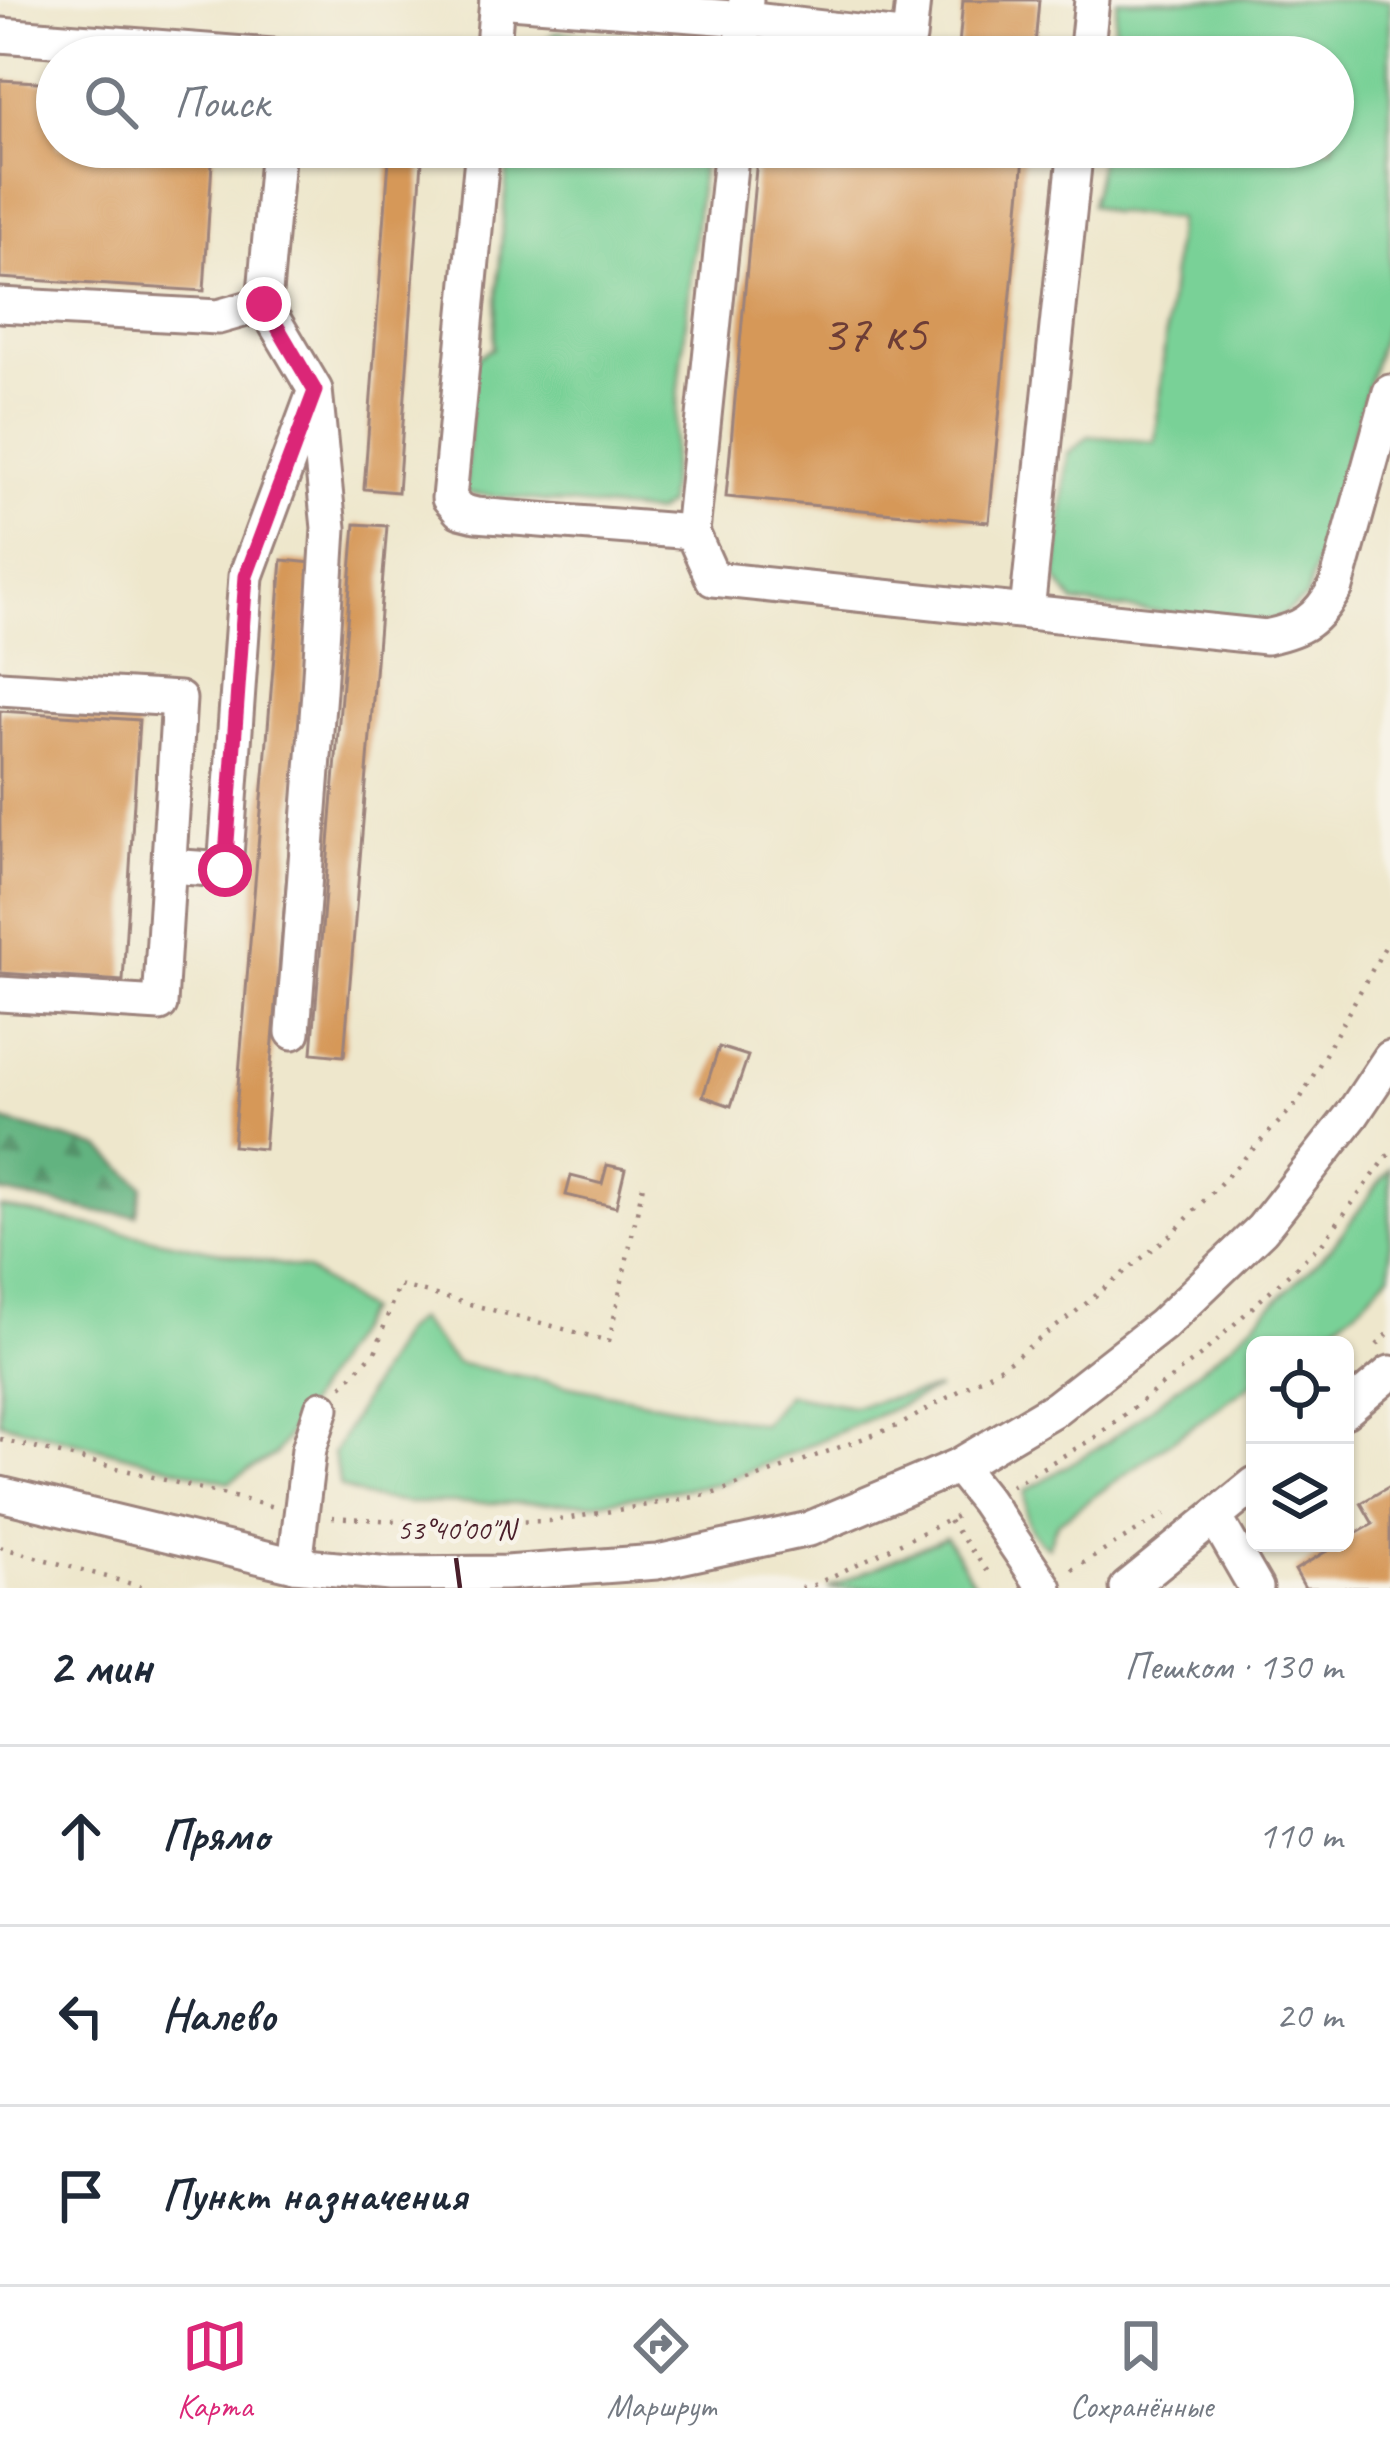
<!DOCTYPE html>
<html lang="ru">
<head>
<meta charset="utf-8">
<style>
	body { margin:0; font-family:Caveat,sans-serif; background:#f6f6f7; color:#1f2937 }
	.controls { position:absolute; right:36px; bottom:36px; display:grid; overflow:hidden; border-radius:18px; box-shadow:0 3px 9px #0004 }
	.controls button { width:108px; height:108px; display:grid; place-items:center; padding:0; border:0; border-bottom:3px solid #e0e1e3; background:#fff; color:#1f2937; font:60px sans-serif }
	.stop { position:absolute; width:36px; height:36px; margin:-27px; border:9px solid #db2777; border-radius:50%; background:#fff }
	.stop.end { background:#db2777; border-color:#fff; box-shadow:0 3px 12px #0008 }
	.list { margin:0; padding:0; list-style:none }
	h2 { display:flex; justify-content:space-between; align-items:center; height:156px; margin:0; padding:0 48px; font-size:51px }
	h2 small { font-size:39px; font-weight:400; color:#747a83 }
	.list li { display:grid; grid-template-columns:78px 1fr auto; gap:36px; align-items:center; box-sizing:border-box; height:180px; padding:0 48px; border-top:3px solid #e0e1e3 }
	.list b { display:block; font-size:45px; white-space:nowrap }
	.list em { font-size:39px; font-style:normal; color:#747a83 }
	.icon { flex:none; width:66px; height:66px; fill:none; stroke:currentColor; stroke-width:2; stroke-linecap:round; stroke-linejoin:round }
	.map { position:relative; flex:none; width:1390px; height:1588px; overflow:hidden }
	.search { position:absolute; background:#fff; box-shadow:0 3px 9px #0004; left:36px; right:36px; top:36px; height:132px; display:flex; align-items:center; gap:30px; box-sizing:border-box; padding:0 42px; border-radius:66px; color:#747a83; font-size:45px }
	.sheet { height:696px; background:#fff }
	nav { display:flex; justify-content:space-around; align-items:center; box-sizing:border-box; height:168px; border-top:3px solid #e0e1e3; background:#fff; font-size:33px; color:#747a83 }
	nav a { display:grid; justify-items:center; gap:6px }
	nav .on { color:#db2777 }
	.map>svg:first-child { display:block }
	.green { fill:#79d197; stroke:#627861; stroke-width:3 }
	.forest { fill:url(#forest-firs); stroke:#566956; stroke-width:3 }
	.building { fill:#d69858 }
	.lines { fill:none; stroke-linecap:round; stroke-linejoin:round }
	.minor-casing { stroke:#9c837c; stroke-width:39 }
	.path { stroke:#9c837c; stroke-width:4.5; stroke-dasharray:3 9; stroke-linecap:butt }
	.minor { stroke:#fff; stroke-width:33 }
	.route { stroke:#db2777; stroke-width:15 }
	.ticks { fill:none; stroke:#4a1f2b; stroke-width:4.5 }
	.labels { text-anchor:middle; stroke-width:9; stroke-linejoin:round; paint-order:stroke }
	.number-label { font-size:54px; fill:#6d3d36 }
	.ticks-label { font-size:30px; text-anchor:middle; fill:#4a1f2b; stroke:#f7f3e8; stroke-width:9; stroke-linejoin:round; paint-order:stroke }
</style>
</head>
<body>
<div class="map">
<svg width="1390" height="1588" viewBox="0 0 1390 1588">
	<defs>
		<pattern id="forest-firs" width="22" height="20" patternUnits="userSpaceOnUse" patternTransform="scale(3)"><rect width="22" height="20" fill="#62b380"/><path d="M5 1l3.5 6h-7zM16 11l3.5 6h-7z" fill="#539169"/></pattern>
	</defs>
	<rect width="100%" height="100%" fill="#f7f3e8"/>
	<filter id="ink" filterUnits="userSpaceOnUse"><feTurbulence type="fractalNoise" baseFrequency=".00833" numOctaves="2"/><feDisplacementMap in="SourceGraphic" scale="24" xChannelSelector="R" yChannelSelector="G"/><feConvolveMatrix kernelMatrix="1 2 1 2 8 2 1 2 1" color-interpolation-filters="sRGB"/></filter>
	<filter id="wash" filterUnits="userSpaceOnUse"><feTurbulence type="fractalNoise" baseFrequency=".004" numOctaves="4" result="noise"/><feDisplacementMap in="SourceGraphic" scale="48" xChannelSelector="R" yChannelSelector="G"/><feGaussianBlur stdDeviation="2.7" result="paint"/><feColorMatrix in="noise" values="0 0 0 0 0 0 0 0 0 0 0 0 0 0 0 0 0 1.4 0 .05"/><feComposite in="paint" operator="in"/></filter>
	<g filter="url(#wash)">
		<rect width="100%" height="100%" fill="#eee7cc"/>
		<g class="green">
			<polygon points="1117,0 1390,0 1390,309 1306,598 1284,614 1265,624 1074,603 1056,578 1068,454 1089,436 1155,442 1177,219 1109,212 1091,205 1101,154 1128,147 1333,147 1333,57 1111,57"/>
			<polygon points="557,32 694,41 708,57 524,57 534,46"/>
			<polygon points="509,147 704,147 667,505 655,513 465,493 473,360 493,348"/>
			<path d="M1390 1168V1273L1357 1308 1305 1345H1255V1381L1057 1523 1048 1547C1026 1533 1025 1516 1025 1491L1109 1441 1229 1346 1331 1248Z"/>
			<polygon points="0,1207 307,1270 366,1311 275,1455 229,1482 0,1422"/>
			<polygon points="417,1319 455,1363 762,1424 787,1394 852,1406 938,1389 721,1483 592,1503 407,1503 365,1497 340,1486 333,1454 401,1333"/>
			<polygon points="946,1537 977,1588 828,1588 945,1537"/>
		</g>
		<polygon class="forest" points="0,1120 101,1148 143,1186 136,1215 95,1212 0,1192"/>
		<g id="blocks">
			<g class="building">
				<polygon points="963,0 1039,0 1034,57 958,57"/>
				<polygon points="0,80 57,83 57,147 213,147 204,291 0,278"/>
				<polygon points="390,147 423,147 398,492 364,489"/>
				<polygon points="758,147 1025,147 989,522 726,497"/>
				<polygon points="355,524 387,526 344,1056 312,1053"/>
				<polygon points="282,560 313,563 264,1149 233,1146"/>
				<polygon points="0,711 139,720 123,981 0,973"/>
				<polygon points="719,1047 748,1056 731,1106 703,1096"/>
				<polygon points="607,1165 625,1169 616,1207 566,1195 571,1176 602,1184"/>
				<polygon points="1390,1486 1390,1588 1305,1588 1295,1570 1340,1543 1345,1543 1345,1540 1373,1524 1361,1503"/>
			</g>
		</g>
	</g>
	<g filter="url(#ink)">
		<use href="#blocks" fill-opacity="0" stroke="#9c837c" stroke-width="3"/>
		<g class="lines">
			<defs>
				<g id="minor">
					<polyline points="497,0 745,19 909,38 913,0"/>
					<polyline points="0,35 286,57"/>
					<polyline points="492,57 497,0"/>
					<polyline points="741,57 746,0"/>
					<polyline points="1086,57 1092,0"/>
					<polyline points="278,147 264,304 315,390 329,528 319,691 293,1032"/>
					<path d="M483 147 449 498 460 511 476 515 692 532 713 579 1266 637C1303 629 1316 621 1336 587L1390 392"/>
					<polyline points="0,305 218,317 264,304"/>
					<polyline points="692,532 732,147"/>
					<polyline points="1027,611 1076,147"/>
					<polyline points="0,688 179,699 160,1004 0,994"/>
					<polyline points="169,866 225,870 246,576 312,398"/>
					<polyline points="1345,1411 1390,1373"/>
					<polyline points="958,1466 986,1501 1045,1588"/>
					<polyline points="0,1494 295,1565 390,1574 506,1573 657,1562 809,1529 958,1466 1056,1408 1162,1325 1262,1229 1352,1115 1390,1058"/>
					<polyline points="1215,1517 1256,1588"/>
					<polyline points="295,1565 309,1449 322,1408"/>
					<polyline points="1127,1588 1255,1484"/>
				</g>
			</defs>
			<use href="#minor" class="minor-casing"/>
			<g class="path">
				<polyline points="1377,1345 1390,1332"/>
				<polyline points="342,1386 376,1350 398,1285 609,1341 644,1180"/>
				<polyline points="0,1439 274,1507"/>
				<polyline points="1011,1486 1094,1438 1201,1355 1323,1242 1390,1153"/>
				<polyline points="332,1517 428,1523 552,1521 712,1494 900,1425 1006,1364 1073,1314 1175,1231 1299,1101 1390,938"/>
				<polyline points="949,1521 992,1577"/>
				<polyline points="0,1547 146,1588"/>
				<polyline points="1072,1570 1165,1514"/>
				<polyline points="801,1588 814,1585 959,1515"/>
			</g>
			<use href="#minor" class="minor"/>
		</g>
	</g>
	<g class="lines" filter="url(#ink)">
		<polyline class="route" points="225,870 246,576 315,391 264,304"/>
	</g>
	<path class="ticks" d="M456 1558 460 1588"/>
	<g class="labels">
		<g class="number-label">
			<text x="874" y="351">37 к5</text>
		</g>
	</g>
	<g class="ticks-label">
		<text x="456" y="1539">53°40'00"N</text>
	</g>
</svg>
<div class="controls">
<button><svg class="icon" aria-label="locate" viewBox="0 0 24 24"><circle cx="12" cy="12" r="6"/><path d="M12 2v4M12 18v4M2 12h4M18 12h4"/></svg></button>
<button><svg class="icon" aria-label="layers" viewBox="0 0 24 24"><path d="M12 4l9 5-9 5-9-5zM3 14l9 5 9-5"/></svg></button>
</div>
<div class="stop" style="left:225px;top:870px"></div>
<div class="stop end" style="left:264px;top:304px"></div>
<div class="search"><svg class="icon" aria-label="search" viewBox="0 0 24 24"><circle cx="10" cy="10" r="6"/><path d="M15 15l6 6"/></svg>Поиск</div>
</div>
<section class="sheet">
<h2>2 мин<small>Пешком · 130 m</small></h2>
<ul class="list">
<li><svg class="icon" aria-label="ahead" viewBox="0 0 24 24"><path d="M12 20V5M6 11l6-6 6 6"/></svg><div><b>Прямо</b></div><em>110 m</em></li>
<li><svg class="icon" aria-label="left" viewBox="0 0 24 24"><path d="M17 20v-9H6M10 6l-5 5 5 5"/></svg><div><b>Налево</b></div><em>20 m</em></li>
<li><svg class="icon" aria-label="arrive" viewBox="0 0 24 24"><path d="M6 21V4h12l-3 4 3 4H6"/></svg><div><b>Пункт назначения</b></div></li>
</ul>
</section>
<nav>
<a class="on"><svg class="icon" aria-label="map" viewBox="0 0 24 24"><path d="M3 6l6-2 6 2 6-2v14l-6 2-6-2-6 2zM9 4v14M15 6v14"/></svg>Карта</a>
<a><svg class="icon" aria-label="directions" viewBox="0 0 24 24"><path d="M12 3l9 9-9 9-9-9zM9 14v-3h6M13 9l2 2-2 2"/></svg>Маршрут</a>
<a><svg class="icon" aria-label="saved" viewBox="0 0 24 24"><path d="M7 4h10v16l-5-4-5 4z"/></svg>Сохранённые</a>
</nav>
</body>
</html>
